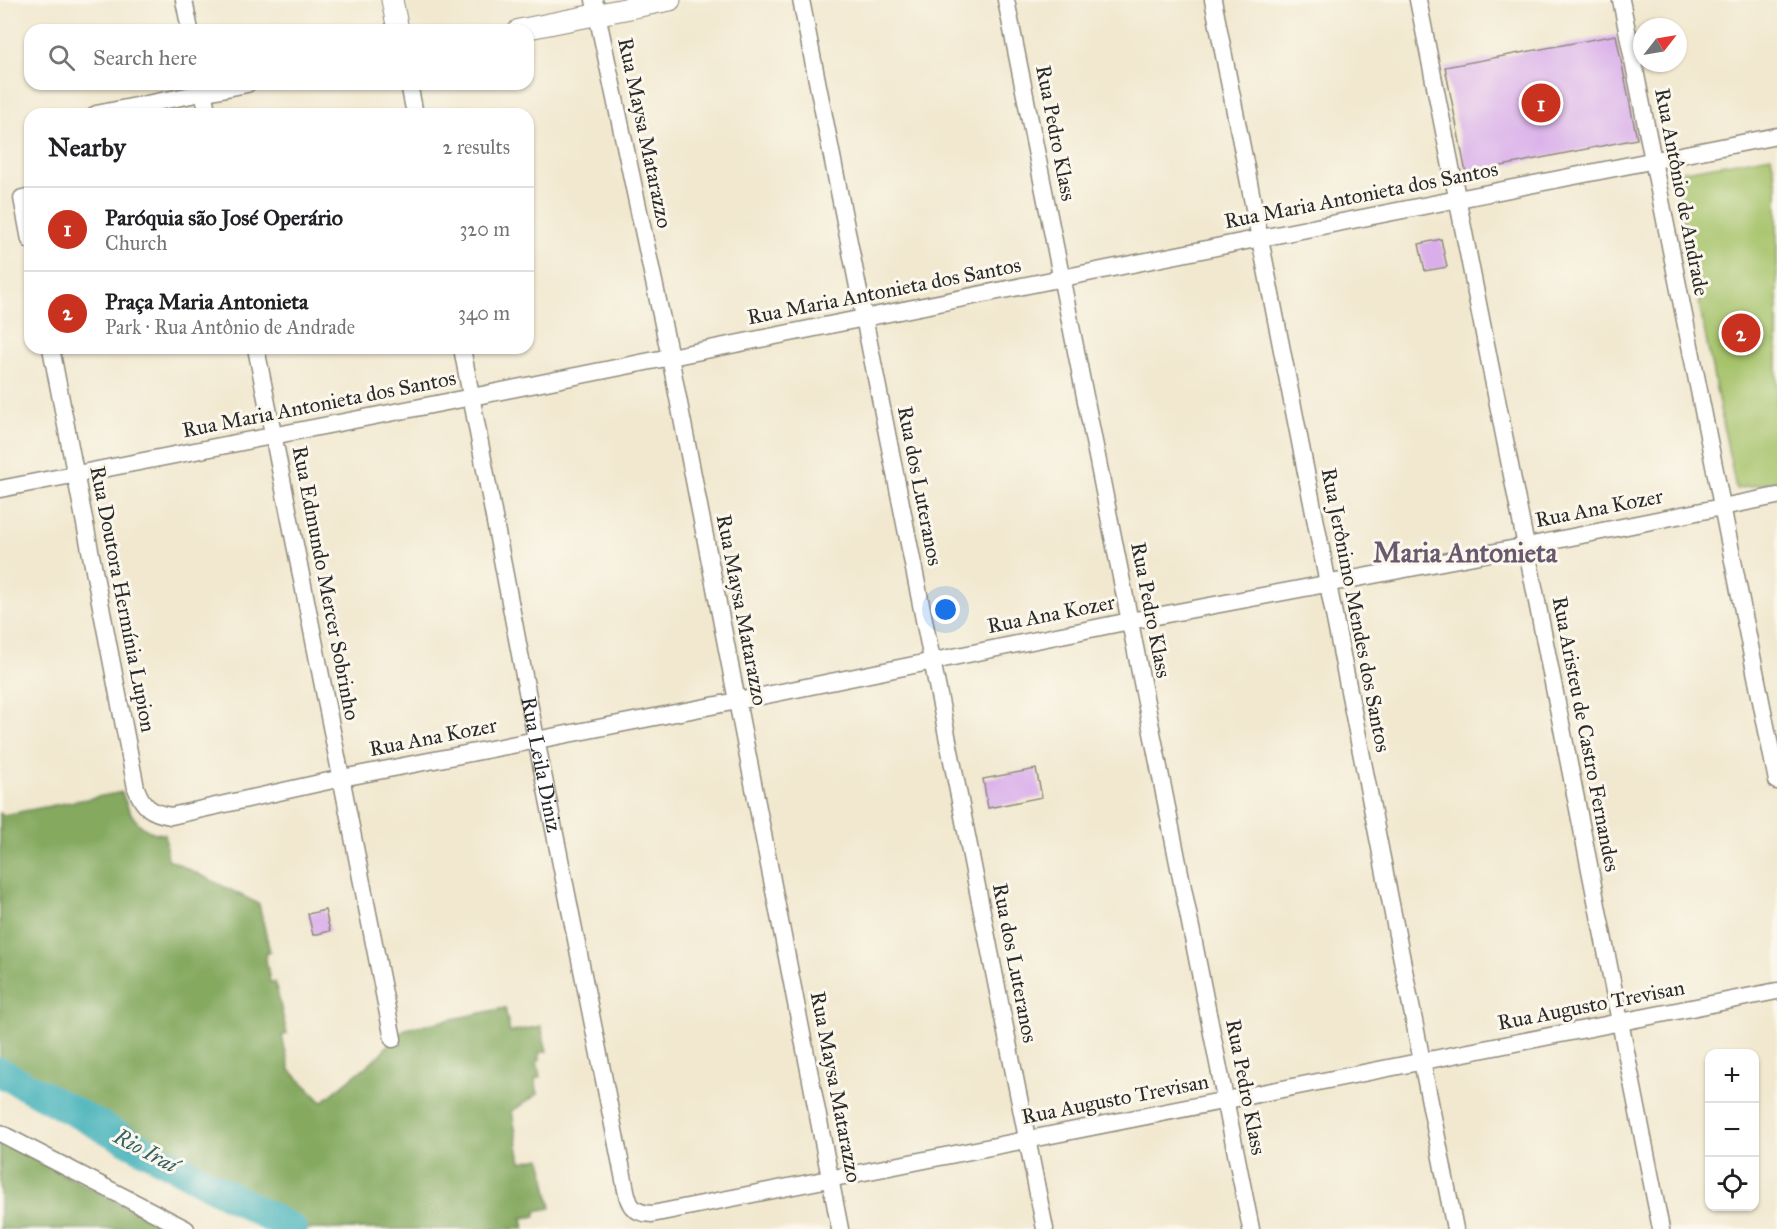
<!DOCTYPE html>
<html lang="en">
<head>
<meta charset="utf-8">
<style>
	body { margin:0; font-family:"IM FELL Great Primer",serif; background:#f6f6f6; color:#202124 }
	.controls { position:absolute; right:18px; bottom:18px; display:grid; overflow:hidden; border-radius:12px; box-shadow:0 2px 4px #0004 }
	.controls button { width:54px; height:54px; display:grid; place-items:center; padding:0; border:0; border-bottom:2px solid #e0e0e0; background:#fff; color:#202124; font:30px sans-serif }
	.compass { position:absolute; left:1633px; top:18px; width:54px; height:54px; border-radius:50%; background:#fff; box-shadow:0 2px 4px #0004; rotate:59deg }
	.you { position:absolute; left:946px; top:610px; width:21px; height:21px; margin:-15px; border:4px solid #fff; border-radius:50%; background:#1a73e8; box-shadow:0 0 0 9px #1a73e833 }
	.badge { display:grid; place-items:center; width:39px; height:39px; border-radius:50%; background:#c8321e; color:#fff; font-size:20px; font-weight:700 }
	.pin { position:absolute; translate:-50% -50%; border:3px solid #fff; box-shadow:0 2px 6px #0006 }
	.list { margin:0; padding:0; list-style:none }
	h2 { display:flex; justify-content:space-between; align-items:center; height:78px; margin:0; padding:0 24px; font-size:26px }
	h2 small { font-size:20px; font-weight:400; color:#757577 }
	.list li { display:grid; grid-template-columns:39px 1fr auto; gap:18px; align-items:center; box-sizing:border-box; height:84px; padding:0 24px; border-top:2px solid #e0e0e0 }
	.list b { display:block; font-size:22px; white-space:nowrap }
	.list p { margin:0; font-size:20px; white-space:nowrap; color:#757577 }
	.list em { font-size:20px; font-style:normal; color:#757577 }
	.icon { flex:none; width:33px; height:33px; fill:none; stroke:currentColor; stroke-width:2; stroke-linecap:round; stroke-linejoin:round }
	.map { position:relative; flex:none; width:1777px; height:1229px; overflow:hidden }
	.search { position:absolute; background:#fff; box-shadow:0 2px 4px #0004; left:24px; top:24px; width:510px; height:66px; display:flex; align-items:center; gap:15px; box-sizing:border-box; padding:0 21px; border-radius:18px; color:#757577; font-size:22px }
	.panel { position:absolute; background:#fff; box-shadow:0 2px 4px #0004; left:24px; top:108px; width:510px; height:246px; border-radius:18px }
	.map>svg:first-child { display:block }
	.green { fill:#a6c36a; stroke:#68774a; stroke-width:1.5 }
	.forest { fill:#84a95e; stroke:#586a44; stroke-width:1.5 }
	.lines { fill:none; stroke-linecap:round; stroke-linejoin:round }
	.river { stroke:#40b0b9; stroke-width:30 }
	.building { fill:#d9aeea }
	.minor-casing { stroke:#8e8a7d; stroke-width:19 }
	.tertiary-casing { stroke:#8e8a7d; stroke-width:23 }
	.minor { stroke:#fff; stroke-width:16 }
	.tertiary { stroke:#fff; stroke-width:21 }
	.labels { text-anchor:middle; stroke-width:6; stroke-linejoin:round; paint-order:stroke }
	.street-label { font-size:21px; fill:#2b2b2b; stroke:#fbf7ec }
	.water-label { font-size:22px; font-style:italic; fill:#336064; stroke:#fbf7ec }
	.district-label { font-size:27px; font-weight:bold; fill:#68596e; stroke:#fbf7ec }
</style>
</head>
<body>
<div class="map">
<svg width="1777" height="1229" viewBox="0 0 1777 1229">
	<rect width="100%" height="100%" fill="#fbf7ec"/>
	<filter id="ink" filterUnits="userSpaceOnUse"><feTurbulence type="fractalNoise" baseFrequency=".0167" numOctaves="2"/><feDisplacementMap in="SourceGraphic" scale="12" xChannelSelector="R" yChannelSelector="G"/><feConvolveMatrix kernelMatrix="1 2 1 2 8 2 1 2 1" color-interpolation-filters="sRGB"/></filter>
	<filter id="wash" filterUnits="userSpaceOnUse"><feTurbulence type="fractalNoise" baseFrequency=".008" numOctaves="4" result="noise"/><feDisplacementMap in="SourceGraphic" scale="24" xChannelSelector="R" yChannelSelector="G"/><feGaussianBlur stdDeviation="1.35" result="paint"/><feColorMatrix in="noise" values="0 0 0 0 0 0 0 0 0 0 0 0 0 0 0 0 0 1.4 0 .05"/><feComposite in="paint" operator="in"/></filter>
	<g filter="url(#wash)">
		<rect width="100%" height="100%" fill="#f1e8cf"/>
		<polygon class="green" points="1771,156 1777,186 1777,481 1736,489 1673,173"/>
		<g class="forest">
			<path d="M122 792C128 813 141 835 165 834L168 859 259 904 270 952 265 954 270 982H275L287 1034 282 1036 290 1070 322 1102 381 1054 393 1038 405 1029 505 1008 510 1032 541 1026 547 1051 539 1053 540 1060 537 1061 540 1077 535 1079 538 1094 512 1111 521 1162 541 1158 551 1208 536 1211V1216L522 1218 524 1229H305L0 1060V813L3 815Z"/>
			<polygon points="0,1141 169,1229 0,1229"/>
		</g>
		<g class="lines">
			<polyline class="river" points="0,1072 292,1229"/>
		</g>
		<g id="blocks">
			<g class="building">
				<polygon points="1616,35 1637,139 1466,173 1445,67"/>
				<polygon points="1441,239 1447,267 1425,271 1419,244"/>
				<polygon points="1036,769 1042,797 988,808 983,779"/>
				<polygon points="325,910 330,931 313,935 308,914"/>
			</g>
		</g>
	</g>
	<g filter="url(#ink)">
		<use href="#blocks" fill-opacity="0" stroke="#8e8a7d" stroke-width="1.5"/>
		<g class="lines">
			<defs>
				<g id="minor">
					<polyline points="184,0 190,30"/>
					<polyline points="594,0 670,357 840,1229"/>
					<polyline points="801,0 1045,1229"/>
					<polyline points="1006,0 1251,1229"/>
					<polyline points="1213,0 1455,1229"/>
					<polyline points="1418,0 1661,1229"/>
					<polyline points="1621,0 1777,781"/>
					<polyline points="201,84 208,114"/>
					<polyline points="409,84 415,114"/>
					<polyline points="96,114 247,84"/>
					<polyline points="22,198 30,240"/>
					<path d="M51 348 136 788C143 807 151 813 171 816L342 778 737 701 1130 621 1527 546 1777 496"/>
					<polyline points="256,348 393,1039"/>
					<path id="s1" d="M462 348 536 739 624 1180C628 1200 628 1213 652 1214L1777 991"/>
					<polyline points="0,489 472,397 1261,238 1777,136"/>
					<polyline points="0,1133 186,1229"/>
				</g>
				<g id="tertiary">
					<polyline points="392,0 398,30"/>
					<polyline points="519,30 670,0"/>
				</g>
			</defs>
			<use href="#minor" class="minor-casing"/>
			<use href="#tertiary" class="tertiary-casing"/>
			<use href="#minor" class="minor"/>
			<use href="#tertiary" class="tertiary"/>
		</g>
	</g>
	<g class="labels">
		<g class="street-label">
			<text transform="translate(645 133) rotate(78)" y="7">Rua Maysa Matarazzo</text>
			<text transform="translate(1056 133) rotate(79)" y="7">Rua Pedro Klass</text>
			<text transform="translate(1682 192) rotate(79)" y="7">Rua Antônio de Andrade</text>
			<text transform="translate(1361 195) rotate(-11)" y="7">Rua Maria Antonieta dos Santos</text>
			<text transform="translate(884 291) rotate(-11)" y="7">Rua Maria Antonieta dos Santos</text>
			<text transform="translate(319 404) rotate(-11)" y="7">Rua Maria Antonieta dos Santos</text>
			<text transform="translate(920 486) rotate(79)" y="7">Rua dos Luteranos</text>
			<text transform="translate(1599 508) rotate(-11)" y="7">Rua Ana Kozer</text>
			<text transform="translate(326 583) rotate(79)" y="7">Rua Edmundo Mercer Sobrinho</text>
			<text transform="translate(123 599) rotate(79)" y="7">Rua Doutora Hermínia Lupion</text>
			<text transform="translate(742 610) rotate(79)" y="7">Rua Maysa Matarazzo</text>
			<text transform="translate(1151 610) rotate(79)" y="7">Rua Pedro Klass</text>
			<text transform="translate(1356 610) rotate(79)" y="7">Rua Jerônimo Mendes dos Santos</text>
			<text transform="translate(1051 614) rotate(-11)" y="7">Rua Ana Kozer</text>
			<text transform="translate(1586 734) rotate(79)" y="7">Rua Aristeu de Castro Fernandes</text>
			<text transform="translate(433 737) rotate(-11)" y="7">Rua Ana Kozer</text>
			<text dy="7" stroke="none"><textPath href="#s1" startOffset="424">Rua Leila Diniz</textPath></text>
			<text transform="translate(1015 963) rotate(79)" y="7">Rua dos Luteranos</text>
			<text transform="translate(1591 1005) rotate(-11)" y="7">Rua Augusto Trevisan</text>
			<text transform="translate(836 1087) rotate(79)" y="7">Rua Maysa Matarazzo</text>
			<text transform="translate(1246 1087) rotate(79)" y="7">Rua Pedro Klass</text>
			<text transform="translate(1115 1099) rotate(-11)" y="7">Rua Augusto Trevisan</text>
		</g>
		<g class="water-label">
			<text transform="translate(146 1150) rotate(28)" y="8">Rio Iraí</text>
		</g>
		<g class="district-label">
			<text x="1465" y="562">Maria Antonieta</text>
		</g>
	</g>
</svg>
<div class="controls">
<button>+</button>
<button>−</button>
<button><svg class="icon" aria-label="locate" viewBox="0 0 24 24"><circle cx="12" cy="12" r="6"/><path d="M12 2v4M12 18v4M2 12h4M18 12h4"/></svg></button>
</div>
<svg class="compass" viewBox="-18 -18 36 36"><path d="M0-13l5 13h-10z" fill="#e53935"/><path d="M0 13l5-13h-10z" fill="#757577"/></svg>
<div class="you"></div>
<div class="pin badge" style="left:1541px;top:103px">1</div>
<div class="pin badge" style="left:1741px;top:333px">2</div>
<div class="search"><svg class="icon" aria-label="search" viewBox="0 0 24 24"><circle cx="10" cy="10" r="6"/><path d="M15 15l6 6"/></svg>Search here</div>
<section class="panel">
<h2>Nearby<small>2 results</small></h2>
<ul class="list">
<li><span class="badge">1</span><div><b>Paróquia são José Operário</b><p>Church</p></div><em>320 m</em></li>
<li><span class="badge">2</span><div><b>Praça Maria Antonieta</b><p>Park · Rua Antônio de Andrade</p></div><em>340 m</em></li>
</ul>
</section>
</div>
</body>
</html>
